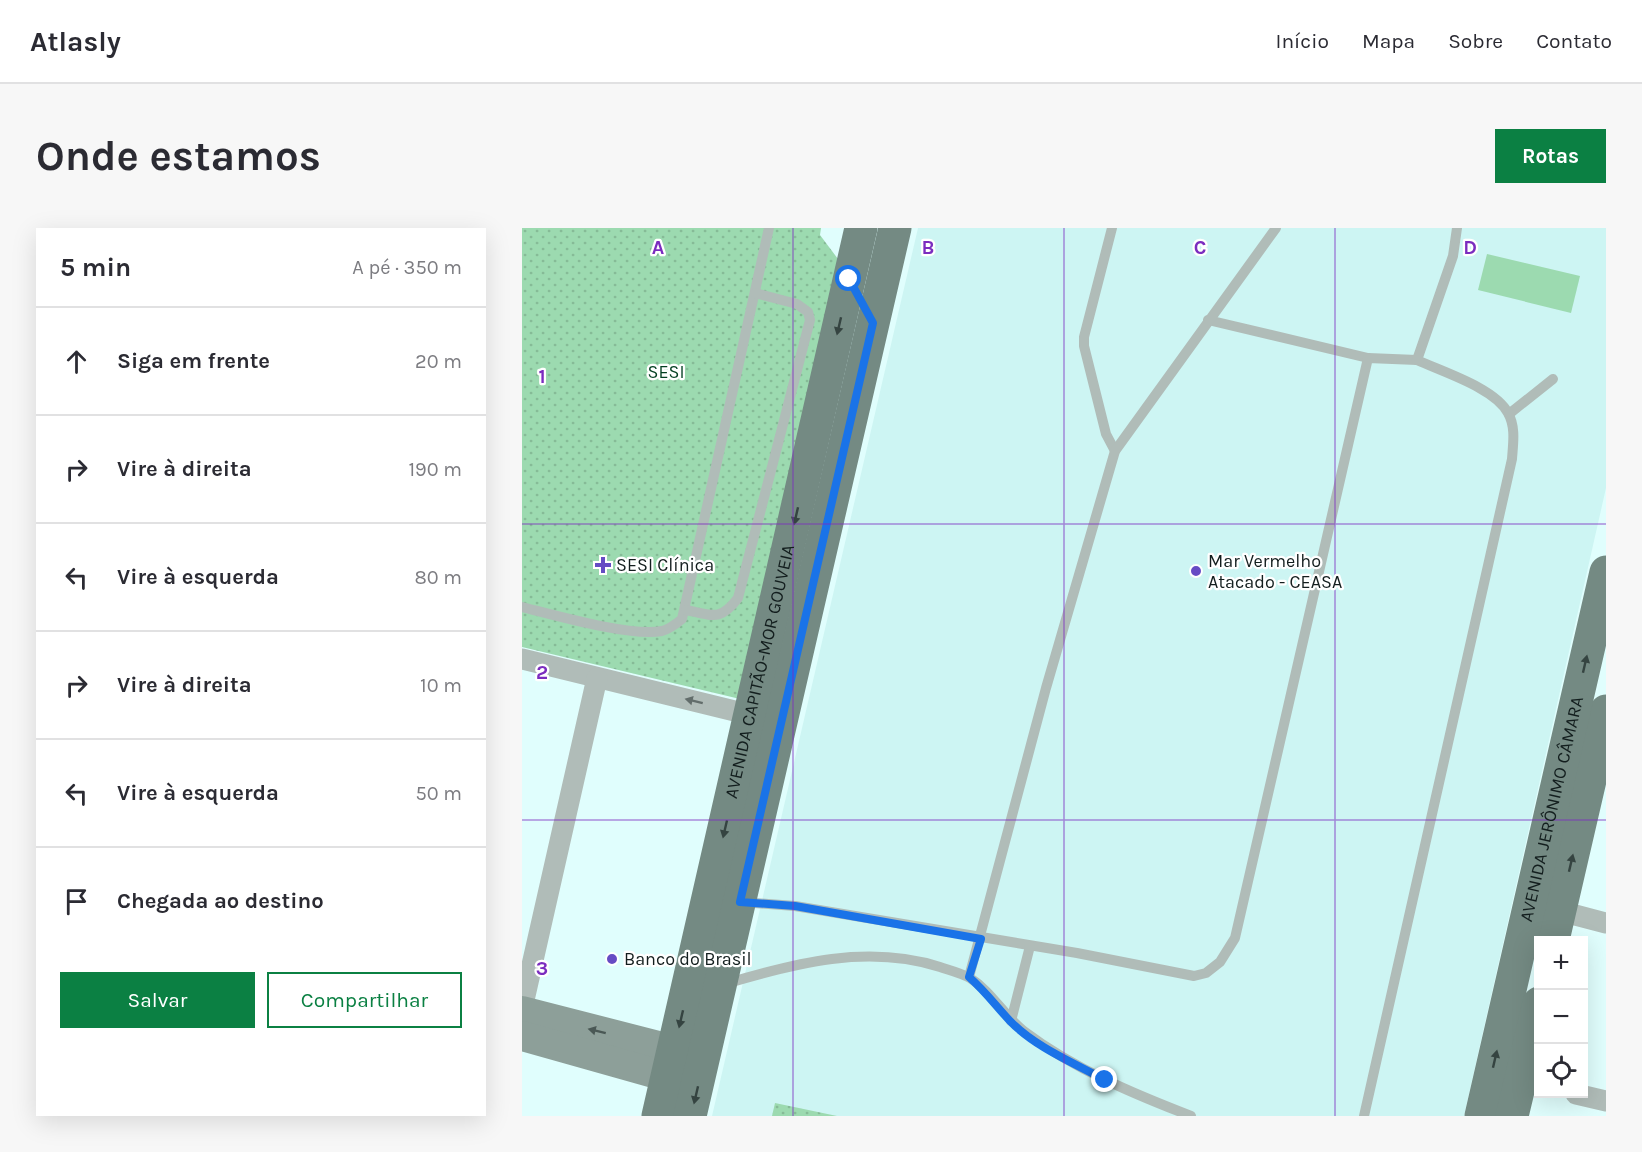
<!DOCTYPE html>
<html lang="pt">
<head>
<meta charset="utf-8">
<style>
	body { margin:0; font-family:Karla,sans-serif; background:#f7f7f7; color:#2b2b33 }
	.controls { position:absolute; right:18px; bottom:18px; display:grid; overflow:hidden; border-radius:0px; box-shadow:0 6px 24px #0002 }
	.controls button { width:54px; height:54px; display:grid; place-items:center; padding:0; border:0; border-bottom:2px solid #e1e1e2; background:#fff; color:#2b2b33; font:30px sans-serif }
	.stop { position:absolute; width:18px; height:18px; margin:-14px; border:4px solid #1a73e8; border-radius:50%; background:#fff }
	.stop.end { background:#1a73e8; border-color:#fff; box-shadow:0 2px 6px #0008 }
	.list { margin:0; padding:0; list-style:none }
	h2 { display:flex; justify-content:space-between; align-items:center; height:78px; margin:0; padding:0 24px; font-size:26px }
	h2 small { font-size:20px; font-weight:400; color:#7c7c81 }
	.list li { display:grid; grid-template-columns:39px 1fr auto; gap:18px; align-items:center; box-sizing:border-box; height:108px; padding:0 24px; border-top:2px solid #e1e1e2 }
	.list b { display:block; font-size:22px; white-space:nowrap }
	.list em { font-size:20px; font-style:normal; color:#7c7c81 }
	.actions { display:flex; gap:12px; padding:18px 24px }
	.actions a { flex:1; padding:14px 0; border:2px solid #0b8043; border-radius:0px; text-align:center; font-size:21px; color:#0b8043 }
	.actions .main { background:#0b8043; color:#fff }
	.icon { flex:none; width:33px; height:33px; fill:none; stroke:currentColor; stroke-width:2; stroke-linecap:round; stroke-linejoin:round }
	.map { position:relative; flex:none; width:1084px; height:888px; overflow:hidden; border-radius:0px }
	header { display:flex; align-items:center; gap:36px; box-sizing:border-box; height:84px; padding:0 30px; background:#fff; border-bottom:2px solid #e1e1e2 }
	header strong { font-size:28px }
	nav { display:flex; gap:33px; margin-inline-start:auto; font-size:21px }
	.intro { display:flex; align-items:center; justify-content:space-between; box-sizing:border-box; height:144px; padding:0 36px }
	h1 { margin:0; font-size:42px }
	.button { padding:15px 27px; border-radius:0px; background:#0b8043; color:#fff; font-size:21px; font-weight:700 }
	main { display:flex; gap:36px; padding:0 36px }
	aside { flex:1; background:#fff; border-radius:0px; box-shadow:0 6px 24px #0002 }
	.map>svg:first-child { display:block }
	.built { fill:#cdf5f3 }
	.park { fill:url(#park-dots) }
	.garden { fill:#9cdab0 }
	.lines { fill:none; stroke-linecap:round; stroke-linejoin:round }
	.lane { stroke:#b0bcb8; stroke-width:10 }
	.street { stroke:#b0bcb8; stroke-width:21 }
	.secondary { stroke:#8d9f99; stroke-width:30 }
	.primary { stroke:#748a83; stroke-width:33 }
	.oneway { fill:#354441 }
	.oneway2 { fill:#626d6b }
	.oneway3 { fill:#4a5855 }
	.route { stroke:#1a73e8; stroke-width:8 }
	.grid { fill:none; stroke:#7b2cbf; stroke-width:1.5; stroke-opacity:0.55 }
	.poi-dot { fill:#664bc4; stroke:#fff; stroke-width:2 }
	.labels { text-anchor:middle; stroke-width:4.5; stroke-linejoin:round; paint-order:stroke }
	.park-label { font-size:18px; fill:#033f21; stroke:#fff }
	.poi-label { font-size:18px; fill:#131e1e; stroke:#fff; text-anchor:start }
	.street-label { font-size:18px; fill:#131e1e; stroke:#fff }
	.grid-label { font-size:20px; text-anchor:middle; font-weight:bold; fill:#7b2cbf; stroke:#fff; stroke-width:4.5; stroke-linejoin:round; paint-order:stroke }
</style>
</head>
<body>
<header>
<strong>Atlasly</strong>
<nav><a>Início</a><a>Mapa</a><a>Sobre</a><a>Contato</a></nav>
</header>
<div class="intro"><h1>Onde estamos</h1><a class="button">Rotas</a></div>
<main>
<aside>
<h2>5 min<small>A pé · 350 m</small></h2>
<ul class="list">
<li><svg class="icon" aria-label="ahead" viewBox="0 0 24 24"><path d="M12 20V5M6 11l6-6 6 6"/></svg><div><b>Siga em frente</b></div><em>20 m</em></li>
<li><svg class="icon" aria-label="right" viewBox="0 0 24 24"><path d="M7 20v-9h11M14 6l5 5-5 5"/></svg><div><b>Vire à direita</b></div><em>190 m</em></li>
<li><svg class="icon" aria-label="left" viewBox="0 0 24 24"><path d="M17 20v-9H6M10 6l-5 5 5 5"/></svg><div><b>Vire à esquerda</b></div><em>80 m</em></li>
<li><svg class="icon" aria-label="right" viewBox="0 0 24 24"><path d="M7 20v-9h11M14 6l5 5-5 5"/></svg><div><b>Vire à direita</b></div><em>10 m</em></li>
<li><svg class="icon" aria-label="left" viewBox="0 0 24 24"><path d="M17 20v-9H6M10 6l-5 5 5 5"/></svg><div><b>Vire à esquerda</b></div><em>50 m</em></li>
<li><svg class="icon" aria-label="arrive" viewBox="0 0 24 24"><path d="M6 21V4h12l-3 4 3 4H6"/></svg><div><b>Chegada ao destino</b></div></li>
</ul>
<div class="actions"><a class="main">Salvar</a><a>Compartilhar</a></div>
</aside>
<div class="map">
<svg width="1084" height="888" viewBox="0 0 1084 888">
	<defs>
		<pattern id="park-dots" width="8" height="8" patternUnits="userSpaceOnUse" patternTransform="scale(1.5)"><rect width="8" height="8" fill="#9cdab0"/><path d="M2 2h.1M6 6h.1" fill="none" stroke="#86bb97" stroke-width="1.8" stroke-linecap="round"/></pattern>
	</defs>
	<rect width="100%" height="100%" fill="#e0fefd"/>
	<polygon class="built" points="396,0 1084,0 1084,260 942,888 190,888"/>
	<g class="park">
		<polygon points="0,0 299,0 298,7 316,31 218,471 0,419"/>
		<polygon points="253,875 315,888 250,888"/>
	</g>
	<polygon class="garden" points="965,26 1058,48 1049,85 956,62"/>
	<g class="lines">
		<g class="lane">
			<polyline points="590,0 562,109 562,118 584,206 593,223"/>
			<polyline points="686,92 846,130"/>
			<polyline points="987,186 1031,151"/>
			<path d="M0 379C32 387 109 409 140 403 148 401 154 396 160 391L247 0"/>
			<path d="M164 382C190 387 198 394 216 370L288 92 286 84 275 76 233 65"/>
			<polyline points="220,674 273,678 555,725 672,748 684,745 698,734 713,710 846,130 895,132"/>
			<polyline points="447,749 524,460 593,223 754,0"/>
			<path d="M203 756C273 735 346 716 418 739 427 742 439 745 448 750 470 764 482 788 503 804 552 841 612 866 669 888"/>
			<polyline points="489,793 508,718"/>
			<path d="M842 888 990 231C991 216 994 199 986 185 973 160 921 144 895 132L931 28 935 0"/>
		</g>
		<g class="street">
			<polyline points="0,431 229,487"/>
			<polyline points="1038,683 1084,695"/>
			<polyline points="0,781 75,450"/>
			<polyline points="1054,866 1084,873"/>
		</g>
		<g class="secondary">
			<polyline points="0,783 152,822"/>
			<polyline points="0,808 146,849"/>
		</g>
		<g class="primary">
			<polyline points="1031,712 1084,483"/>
			<path id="s1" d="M136 888 339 0"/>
			<polyline points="168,888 373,0"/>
			<path id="s2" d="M959 888 1084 344"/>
			<polyline points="990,888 1017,775"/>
		</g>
	</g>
	<defs><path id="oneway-solid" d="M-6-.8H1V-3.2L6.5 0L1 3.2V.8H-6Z" transform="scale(1.5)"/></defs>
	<g class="oneway">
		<use href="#oneway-solid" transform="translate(317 98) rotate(103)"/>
		<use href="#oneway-solid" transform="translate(274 288) rotate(103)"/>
		<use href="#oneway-solid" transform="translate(1063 436) rotate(-77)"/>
		<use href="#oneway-solid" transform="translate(203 601) rotate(103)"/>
		<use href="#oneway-solid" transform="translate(1049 635) rotate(-77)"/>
		<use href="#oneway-solid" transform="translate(159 791) rotate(103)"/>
		<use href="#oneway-solid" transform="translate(973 831) rotate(-77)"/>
		<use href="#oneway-solid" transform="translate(174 867) rotate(103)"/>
	</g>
	<use class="oneway2" href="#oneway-solid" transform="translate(172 473) rotate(-166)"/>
	<use class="oneway3" href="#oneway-solid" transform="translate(75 803) rotate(-166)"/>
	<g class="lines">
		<path class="route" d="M327 51 351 95 218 674 273 678 459 711 447 749C463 763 474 778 488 793 513 819 552 835 583 852"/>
	</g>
	<path class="grid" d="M271 0V888M542 0V888M813 0V888M0 296H1084M0 592H1084"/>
	<g class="poi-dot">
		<path d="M78 328h6v6h6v6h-6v6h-6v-6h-6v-6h6z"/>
		<circle cx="674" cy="343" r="6"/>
		<circle cx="90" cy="731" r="6"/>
	</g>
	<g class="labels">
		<g class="park-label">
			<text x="144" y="150">SESI</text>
		</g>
		<g class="poi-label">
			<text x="686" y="339">Mar Vermelho<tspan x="686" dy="21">Atacado - CEASA</tspan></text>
			<text x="94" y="343">SESI Clínica</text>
			<text x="102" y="737">Banco do Brasil</text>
		</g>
		<g class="street-label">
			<text dy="6" stroke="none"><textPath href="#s1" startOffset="456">AVENIDA CAPITÃO-MOR GOUVEIA</textPath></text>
			<text dy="6" stroke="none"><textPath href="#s2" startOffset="315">AVENIDA JERÔNIMO CÂMARA</textPath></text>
		</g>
	</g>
	<g class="grid-label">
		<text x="136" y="26">A</text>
		<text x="406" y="26">B</text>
		<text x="678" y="26">C</text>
		<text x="948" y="26">D</text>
		<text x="20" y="155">1</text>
		<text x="20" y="451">2</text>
		<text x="20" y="747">3</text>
	</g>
</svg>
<div class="controls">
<button>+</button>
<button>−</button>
<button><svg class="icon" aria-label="locate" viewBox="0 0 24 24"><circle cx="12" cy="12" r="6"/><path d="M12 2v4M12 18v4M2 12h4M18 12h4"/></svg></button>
</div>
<div class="stop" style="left:327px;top:51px"></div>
<div class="stop end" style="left:583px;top:852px"></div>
</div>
</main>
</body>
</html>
